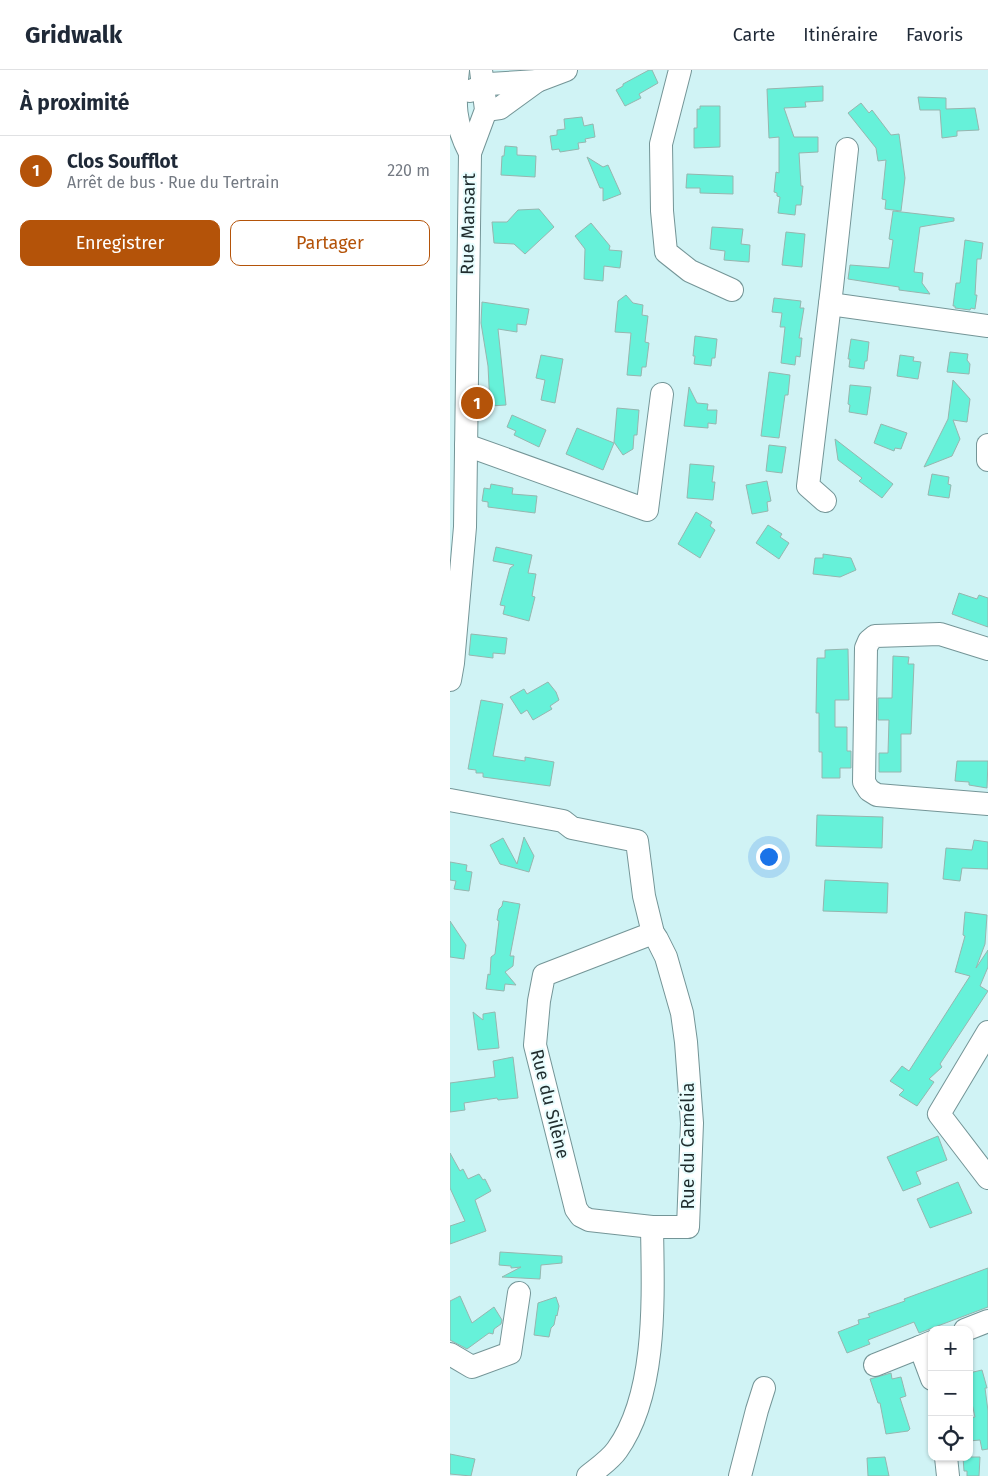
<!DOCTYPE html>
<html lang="fr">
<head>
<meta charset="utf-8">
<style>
	body { margin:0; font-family:"Fira Sans",sans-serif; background:#f6f6f7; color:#1f2937 }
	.controls { position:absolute; right:15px; bottom:15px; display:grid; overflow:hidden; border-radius:10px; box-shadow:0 1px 4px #0004 }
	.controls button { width:45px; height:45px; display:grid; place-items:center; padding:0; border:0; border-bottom:1px solid #e0e1e3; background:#fff; color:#1f2937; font:25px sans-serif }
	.you { position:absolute; left:318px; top:786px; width:18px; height:18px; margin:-12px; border:4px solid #fff; border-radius:50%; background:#1a73e8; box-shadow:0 0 0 8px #1a73e833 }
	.badge { display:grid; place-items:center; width:32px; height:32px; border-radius:50%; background:#b45309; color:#fff; font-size:16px; font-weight:700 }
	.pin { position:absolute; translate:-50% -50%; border:2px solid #fff; box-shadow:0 1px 5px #0006 }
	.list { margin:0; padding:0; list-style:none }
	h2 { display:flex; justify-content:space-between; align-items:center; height:65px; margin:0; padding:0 20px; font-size:21px }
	h2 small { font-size:16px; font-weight:400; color:#747a83 }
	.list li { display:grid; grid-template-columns:32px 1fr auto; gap:15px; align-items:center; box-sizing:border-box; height:70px; padding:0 20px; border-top:1px solid #e0e1e3 }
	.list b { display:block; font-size:19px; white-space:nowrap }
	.list p { margin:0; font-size:16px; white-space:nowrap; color:#747a83 }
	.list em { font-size:16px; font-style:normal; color:#747a83 }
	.actions { display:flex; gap:10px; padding:15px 20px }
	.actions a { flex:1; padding:11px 0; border:1px solid #b45309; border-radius:10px; text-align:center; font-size:18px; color:#b45309 }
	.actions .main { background:#b45309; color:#fff }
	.icon { flex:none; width:28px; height:28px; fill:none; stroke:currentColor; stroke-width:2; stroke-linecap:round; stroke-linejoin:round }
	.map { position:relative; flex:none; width:538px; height:1406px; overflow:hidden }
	header { display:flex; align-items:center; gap:30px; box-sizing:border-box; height:70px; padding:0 25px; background:#fff; border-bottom:1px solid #e0e1e3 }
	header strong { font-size:24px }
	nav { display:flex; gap:28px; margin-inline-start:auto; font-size:18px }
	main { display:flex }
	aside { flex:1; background:#fff }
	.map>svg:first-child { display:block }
	.building { fill:#66f1d9; stroke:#96b6af }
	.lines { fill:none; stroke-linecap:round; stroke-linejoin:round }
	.minor-casing { stroke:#749597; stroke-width:24 }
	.minor { stroke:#fff; stroke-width:22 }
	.labels { text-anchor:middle; stroke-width:4; stroke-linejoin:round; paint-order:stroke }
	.street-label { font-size:18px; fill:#1f2c2d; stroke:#e8fdfe }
</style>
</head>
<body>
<header>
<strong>Gridwalk</strong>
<nav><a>Carte</a><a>Itinéraire</a><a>Favoris</a></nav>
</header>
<main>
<aside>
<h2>À proximité<small></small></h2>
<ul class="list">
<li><span class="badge">1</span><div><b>Clos Soufflot</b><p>Arrêt de bus · Rue du Tertrain</p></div><em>220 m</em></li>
</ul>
<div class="actions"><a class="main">Enregistrer</a><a>Partager</a></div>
</aside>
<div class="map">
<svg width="538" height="1406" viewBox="0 0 538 1406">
	<rect width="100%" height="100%" fill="#d0f3f5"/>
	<g class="building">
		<polygon points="199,0 202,0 208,13 189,24 191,28 175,36 166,20 173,16 173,14"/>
		<polygon points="373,16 373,31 355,32 356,37 334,38 344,67 368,67 368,82 349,83 351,116 353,116 351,135 346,135 345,145 328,143 330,127 327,126 327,123 324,122 326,102 329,103 329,67 319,68 317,19"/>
		<polygon points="468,27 496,28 496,39 525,38 529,60 507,61 507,66 492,68 490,40 470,40"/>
		<polygon points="411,33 419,43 422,40 441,65 449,64 455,108 451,141 435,139 436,130 432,129 436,90 428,91 426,78 398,43"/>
		<polygon points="250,36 270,36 270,77 244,78 244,58 247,58 247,39 250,39"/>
		<polygon points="132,47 134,56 143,54 145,67 135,69 136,72 128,73 129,79 110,82 109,79 102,80 100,66 107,65 107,60 115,59 114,49"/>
		<polygon points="55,76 67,77 67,85 86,86 85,107 51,105 52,86 54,86"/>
		<polygon points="137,87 153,97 158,95 171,124 153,131 153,118 150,118"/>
		<polygon points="237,104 283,106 283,124 250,123 250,118 236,118"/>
		<polygon points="89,139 104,157 75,184 64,174 44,173 42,152 57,152 68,140"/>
		<polygon points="443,141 504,148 504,151 470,157 464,202 473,203 472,213 480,224 449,220 449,217 398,209 400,195 439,198 443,170 439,169"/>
		<polygon points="141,153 160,176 159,180 172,181 170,198 154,196 153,211 134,209 135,179 125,166"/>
		<polygon points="262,157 293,159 291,174 300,175 299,192 274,190 275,181 260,179"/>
		<polygon points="336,162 355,164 352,197 332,195"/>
		<polygon points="515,170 533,173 531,189 527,189 525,225 527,225 525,239 521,238 520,240 505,238 505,236 503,236 506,213 510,213"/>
		<polygon points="176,225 183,233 193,235 192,245 198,246 195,272 199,273 196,297 192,297 191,306 177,305 181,263 165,262 168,231"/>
		<polygon points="324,228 351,231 350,238 354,238 349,268 352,268 350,287 346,286 345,295 331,293 335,257 330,257 332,243 322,242"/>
		<polygon points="32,232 79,239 76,255 67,254 67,262 48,259 56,335 40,336 38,296 31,253"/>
		<polygon points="245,266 267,269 265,288 262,288 261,296 244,294 245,286 243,286"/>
		<polygon points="401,269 419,272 417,291 415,291 414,299 399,297 400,289 398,289"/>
		<polygon points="500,282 518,284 517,290 520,294 519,304 497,302"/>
		<polygon points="91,285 113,289 105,333 91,330 95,310 86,308"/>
		<polygon points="450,285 464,287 463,291 471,292 468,309 447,306"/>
		<polygon points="319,302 340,305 338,325 335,325 329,368 311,366"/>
		<polygon points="503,310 520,329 517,352 503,350 510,369 502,386 474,397 498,349"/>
		<polygon points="400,315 421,317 417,345 399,342 400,335 398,334"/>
		<polygon points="239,317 247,333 258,334 257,340 267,340 266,354 258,353 258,358 234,356"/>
		<polygon points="167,338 189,340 187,365 184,365 183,379 173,385 164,372"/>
		<polygon points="62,345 96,360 89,377 64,365 66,361 57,357"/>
		<polygon points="431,354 457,363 451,379 445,378 444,381 424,373"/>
		<polygon points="127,358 164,373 153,400 116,384"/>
		<polygon points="385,369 443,414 432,428 409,411 412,408 388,390"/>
		<polygon points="319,375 336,377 332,403 316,401"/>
		<polygon points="240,394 264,396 262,412 265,412 263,430 237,428"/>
		<polygon points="482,404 499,407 498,414 501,415 499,428 478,425"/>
		<polygon points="317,411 321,431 317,432 318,441 302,444 296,415"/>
		<polygon points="41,414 63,418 62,424 87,426 85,443 38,437 38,432 32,431 34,418 40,419"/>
		<polygon points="246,442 262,452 260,456 265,460 250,488 228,474"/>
		<polygon points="318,455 332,464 330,467 339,473 329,489 306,473"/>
		<polygon points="46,477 82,485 78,503 86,504 82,526 85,527 79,551 53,544 55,536 50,535 60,498 64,495 43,491"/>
		<polygon points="373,484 401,488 406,500 390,507 363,504 365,488 373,488"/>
		<polygon points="509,523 527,529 529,525 538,528 538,557 502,544"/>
		<polygon points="21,564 57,568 55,584 43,583 43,588 19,585"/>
		<polygon points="398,579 399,630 385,630 385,657 397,657 397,681 401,681 401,698 390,698 390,708 372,708 372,682 369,682 369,643 366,643 367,588 375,588 375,580"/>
		<polygon points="443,586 459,587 458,594 464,594 461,664 451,664 451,702 429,702 429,683 438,683 439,650 428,650 428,628 442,628"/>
		<polygon points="98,612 106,622 109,630 100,636 102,639 83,650 77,640 71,644 60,627 74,619 77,624"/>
		<polygon points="31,630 53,634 43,686 75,691 75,687 104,692 100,716 33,707 33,703 26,703 26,700 18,699"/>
		<polygon points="507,691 538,691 537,718 519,715 519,712 505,711"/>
		<polygon points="367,745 433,747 432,778 366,776"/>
		<polygon points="74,767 84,786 79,802 50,794 40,775 53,768 67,794"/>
		<polygon points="524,770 538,772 538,799 512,798 510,811 493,809 496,778 522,780"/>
		<polygon points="0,792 17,795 16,801 22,802 19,821 4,819 6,811 0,810"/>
		<polygon points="375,810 438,813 437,843 373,841"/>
		<polygon points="53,831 70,834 60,886 64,886 63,896 55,902 66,915 55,914 54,921 36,919 38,904 40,905 41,887 45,884 49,851 47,850 49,839 52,836"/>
		<polygon points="515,842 537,845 535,874 526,898 538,880 538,897 530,916 538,921 490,994 492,997 479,1009 484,1012 467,1036 449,1025 454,1020 440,1011 452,996 459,1001 520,906 505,902 515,866 513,865"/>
		<polygon points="0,851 16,875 14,889 0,887"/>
		<polygon points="23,942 33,950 33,944 45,942 49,978 28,980"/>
		<polygon points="63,987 68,1028 48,1030 47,1028 14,1033 15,1040 0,1042 0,1013 45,1007 43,991"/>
		<polygon points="488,1066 497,1090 466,1102 471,1114 453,1121 437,1087"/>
		<polygon points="0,1083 10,1101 13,1099 18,1109 29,1104 33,1110 35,1109 41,1121 25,1130 36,1161 0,1174 0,1156 15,1151 0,1118"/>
		<polygon points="508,1112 522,1143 480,1158 467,1129"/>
		<polygon points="50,1182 112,1186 112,1193 91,1195 90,1209 52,1207 71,1197 61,1198 61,1196 49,1195"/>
		<polygon points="538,1198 538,1237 469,1263 464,1252 418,1270 420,1274 397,1283 388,1262 409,1254 408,1250 420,1247 418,1244 455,1231 454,1229"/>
		<polygon points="10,1226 22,1253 44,1237 52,1250 51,1254 44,1259 43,1264 39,1263 17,1279 0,1270 0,1231"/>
		<polygon points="106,1227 109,1236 107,1246 106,1245 104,1255 101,1258 99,1267 84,1265 88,1233"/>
		<polygon points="532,1300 537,1318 535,1318 538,1341 538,1379 532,1380 530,1370 519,1371 519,1348 525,1347 519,1320 519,1303"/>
		<polygon points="441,1303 442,1309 451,1307 456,1326 450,1328 460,1359 458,1361 436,1364 430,1333 428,1333 420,1309"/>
		<polygon points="0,1384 25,1389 21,1406 0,1404"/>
		<polygon points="435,1387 439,1406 418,1406 417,1388"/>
		<polygon points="513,1387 530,1387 529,1406 517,1406 517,1401 514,1401"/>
	</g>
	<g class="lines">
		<defs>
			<g id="minor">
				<path d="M8 0C4 34 4 52 20 83"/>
				<polyline points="230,0 211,74 212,141 216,182 240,201 282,220"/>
				<polyline points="20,21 39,14 87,11"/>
				<polyline points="36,40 50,38 87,11 116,0"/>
				<polyline points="380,234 538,256"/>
				<polyline points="16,375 197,440 212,324"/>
				<polyline points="538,375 538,390"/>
				<polyline points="375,431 358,416 382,217 397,79"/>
				<polyline points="538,579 490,564 425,566 419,571 416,578 414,712 419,720 427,725 538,734"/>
				<polyline points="0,610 3,593 15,457 20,83 36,40 31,0"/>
				<path d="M0 730 113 751 122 758 187 771 194 826 203 863 207 869 216 887 232 943 236 972 242 1053 238 1157H202C203 1225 208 1323 167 1380 160 1390 148 1398 138 1406"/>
				<polyline points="538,962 489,1044 538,1108"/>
				<polyline points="202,1157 139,1150 131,1146 126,1139 85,975 89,931 94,905 203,863"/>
				<polyline points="515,1260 538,1251"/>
				<polyline points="482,1272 470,1277 482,1309"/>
				<polyline points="0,1284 22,1297 60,1283 69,1223"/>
				<polyline points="425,1295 470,1277"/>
				<polyline points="496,1387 498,1406"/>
				<polyline points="290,1406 307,1340 314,1318"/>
			</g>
		</defs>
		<use href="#minor" class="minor-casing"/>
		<use href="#minor" class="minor"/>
	</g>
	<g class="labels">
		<g class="street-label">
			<text transform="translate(18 154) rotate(-89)" y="6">Rue Mansart</text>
			<text transform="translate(100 1034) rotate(76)" y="6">Rue du Silène</text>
			<text transform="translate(238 1076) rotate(-90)" y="6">Rue du Camélia</text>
		</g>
	</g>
</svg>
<div class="controls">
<button>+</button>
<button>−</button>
<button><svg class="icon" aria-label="locate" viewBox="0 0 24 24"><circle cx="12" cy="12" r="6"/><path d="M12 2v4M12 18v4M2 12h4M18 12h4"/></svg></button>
</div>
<div class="you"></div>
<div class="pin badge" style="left:27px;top:333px">1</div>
</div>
</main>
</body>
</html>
